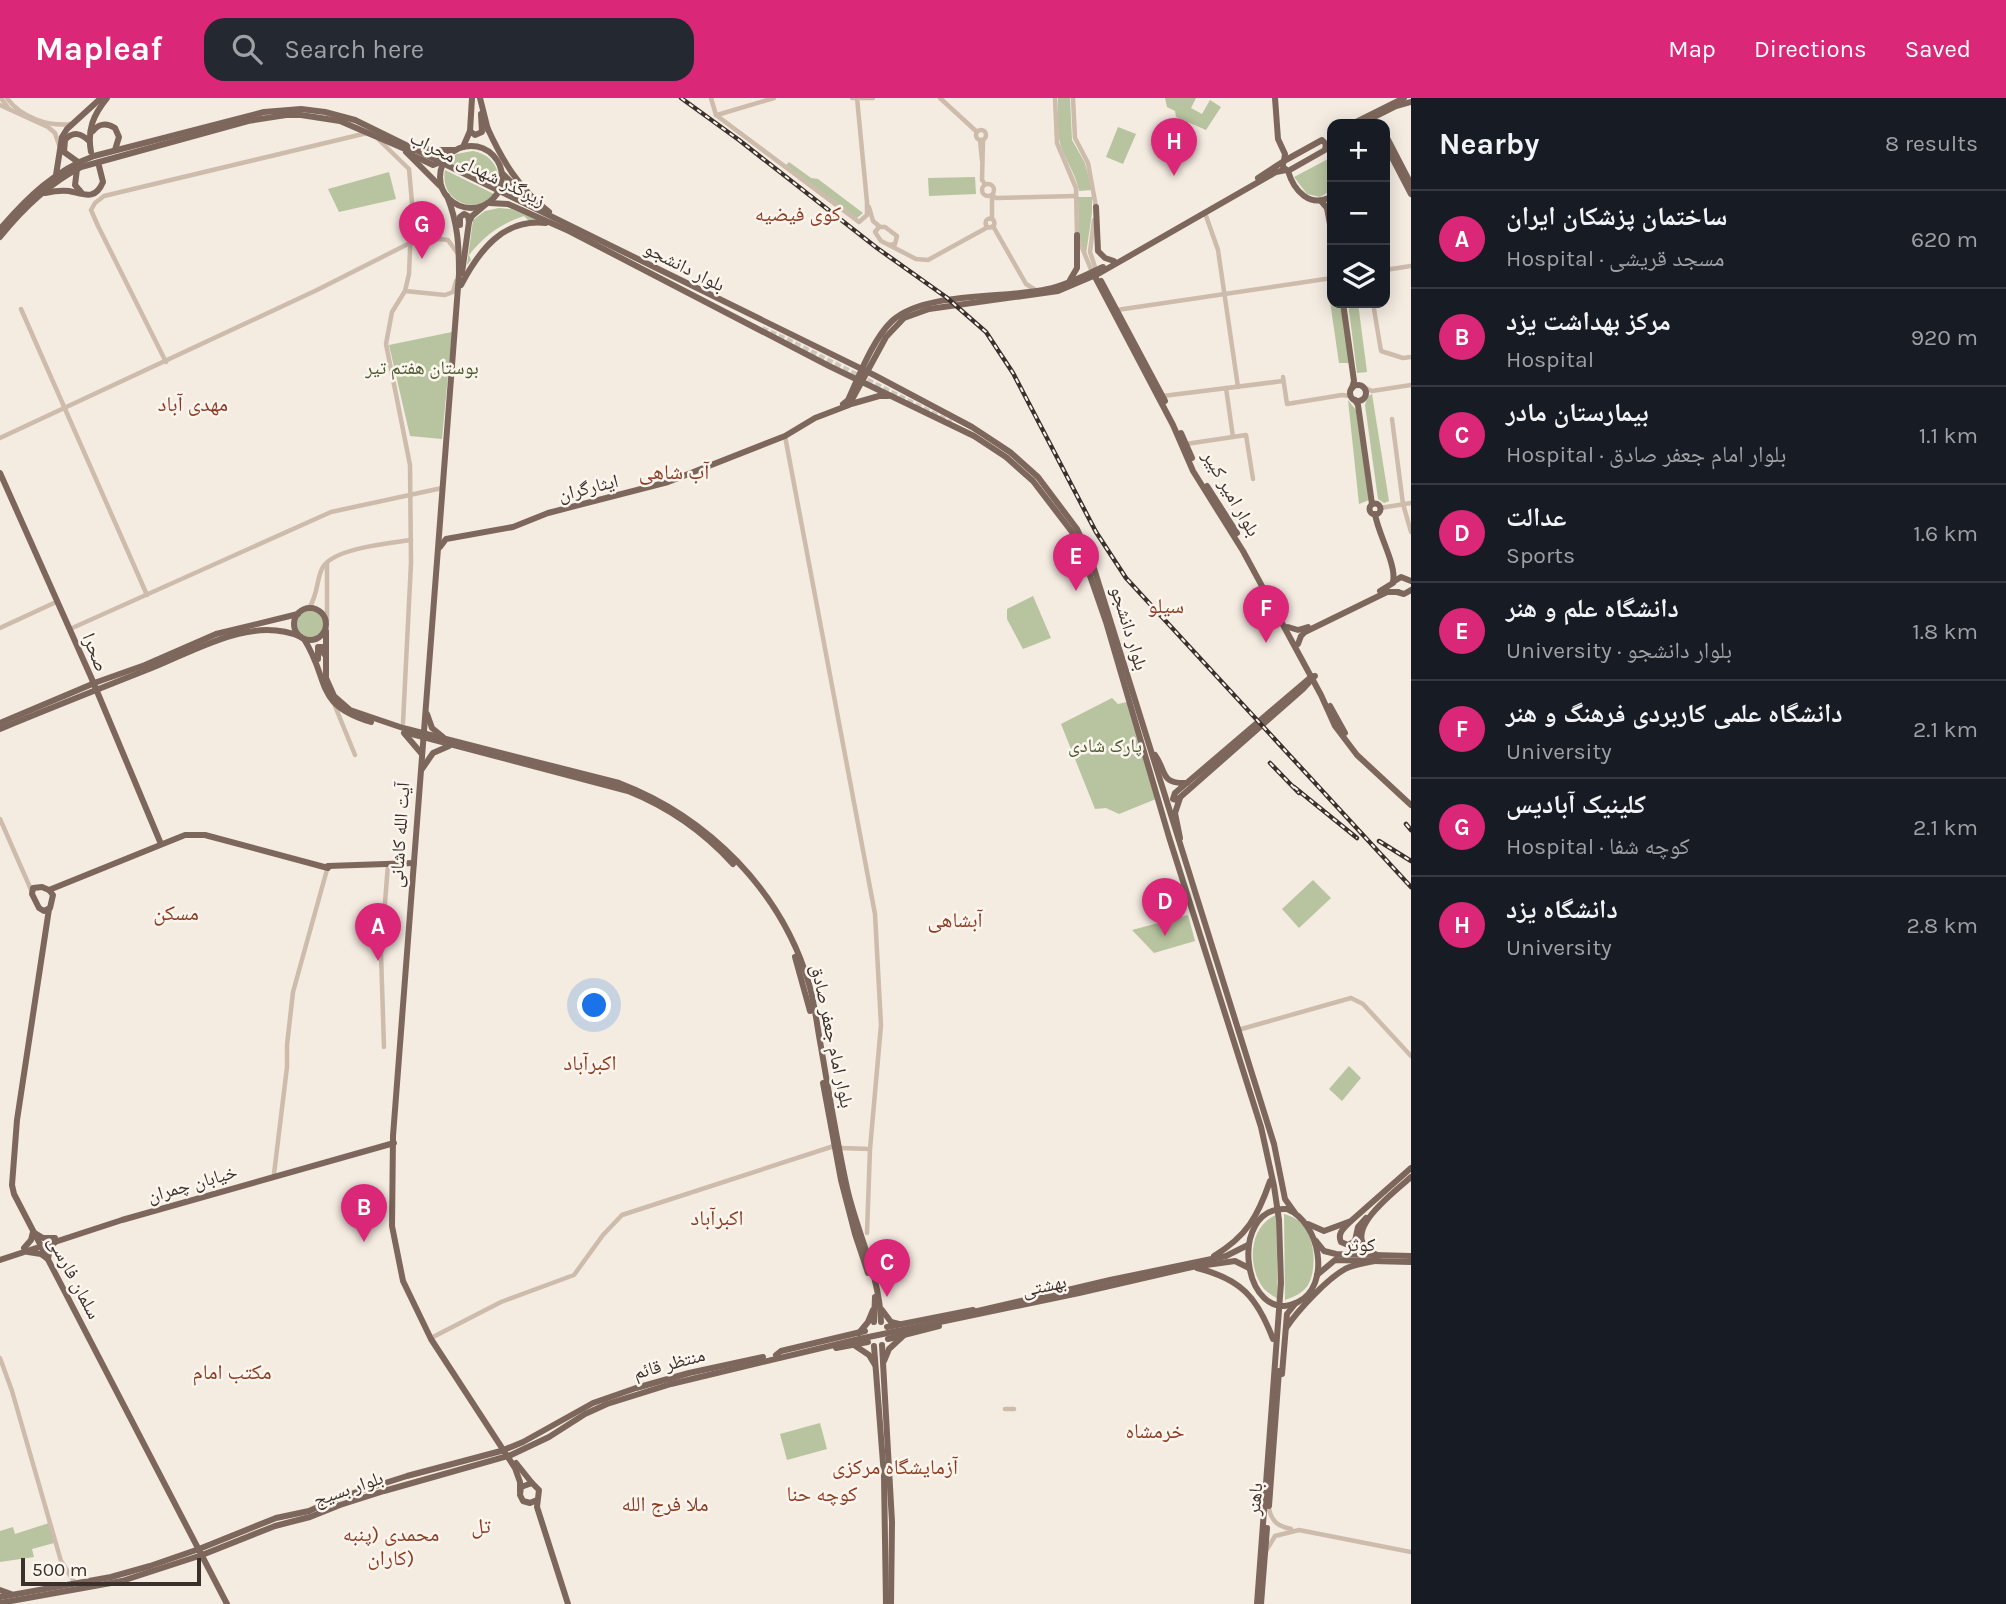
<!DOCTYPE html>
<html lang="en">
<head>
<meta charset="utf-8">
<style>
	body { margin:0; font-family:Karla,"Noto Naskh Arabic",sans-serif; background:#242831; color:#f1f3f6 }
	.controls { position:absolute; right:21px; top:21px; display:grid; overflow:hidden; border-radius:14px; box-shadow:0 4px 18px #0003 }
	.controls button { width:63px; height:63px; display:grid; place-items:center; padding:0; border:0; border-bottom:2px solid #363941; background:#171b24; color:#f1f3f6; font:35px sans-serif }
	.scale { position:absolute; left:21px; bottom:18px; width:180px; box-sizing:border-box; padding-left:7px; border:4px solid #3b302b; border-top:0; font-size:19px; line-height:24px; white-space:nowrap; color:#3b302b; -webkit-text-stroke:5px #fbf5ee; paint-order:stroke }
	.you { position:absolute; left:595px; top:908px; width:24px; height:24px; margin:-18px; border:5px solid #fff; border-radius:50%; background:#1a73e8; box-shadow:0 0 0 10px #1a73e833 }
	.badge { display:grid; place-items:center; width:46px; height:46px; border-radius:50%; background:#db2777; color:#fff; font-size:23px; font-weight:700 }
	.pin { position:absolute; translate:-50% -58px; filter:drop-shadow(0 2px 4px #0008) }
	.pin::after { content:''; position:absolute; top:37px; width:24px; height:21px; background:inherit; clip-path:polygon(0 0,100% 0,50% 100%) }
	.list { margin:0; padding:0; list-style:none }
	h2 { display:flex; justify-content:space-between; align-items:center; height:91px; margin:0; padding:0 28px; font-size:30px }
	h2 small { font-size:23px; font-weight:400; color:#9ea1a6 }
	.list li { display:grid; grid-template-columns:46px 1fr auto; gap:21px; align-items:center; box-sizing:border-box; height:98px; padding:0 28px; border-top:2px solid #363941 }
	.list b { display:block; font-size:26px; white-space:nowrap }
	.list p { margin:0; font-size:23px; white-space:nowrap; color:#9ea1a6 }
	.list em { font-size:23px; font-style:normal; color:#9ea1a6 }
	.icon { flex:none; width:38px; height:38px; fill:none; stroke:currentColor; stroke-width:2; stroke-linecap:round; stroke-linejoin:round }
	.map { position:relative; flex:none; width:1411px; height:1506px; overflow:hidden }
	header { display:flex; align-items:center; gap:42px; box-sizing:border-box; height:98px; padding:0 35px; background:#db2777; color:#fff }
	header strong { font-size:33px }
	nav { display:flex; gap:38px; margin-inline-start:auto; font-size:24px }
	.search { width:490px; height:63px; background:#242831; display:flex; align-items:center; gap:18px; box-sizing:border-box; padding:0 24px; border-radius:21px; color:#9ea1a6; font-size:26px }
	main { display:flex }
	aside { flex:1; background:#171b24 }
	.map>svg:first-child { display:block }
	.green { fill:#b8c4a0 }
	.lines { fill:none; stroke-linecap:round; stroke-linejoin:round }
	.major-tunnel { stroke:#cfc6bd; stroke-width:6; stroke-dasharray:6 3; stroke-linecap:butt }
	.minor { stroke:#cdbbac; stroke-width:4.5 }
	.major { stroke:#7d675c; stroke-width:6 }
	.rail-casing { stroke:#3b302b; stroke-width:4.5 }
	.rail { stroke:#fbf5ee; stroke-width:2; stroke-dasharray:5; stroke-linecap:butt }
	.labels { text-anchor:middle; stroke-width:5; stroke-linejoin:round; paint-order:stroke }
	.street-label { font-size:19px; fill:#3b302b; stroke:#fbf5ee }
	.park-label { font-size:19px; fill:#4a5a2e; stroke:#fbf5ee }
	.neighbourhood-label { font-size:21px; fill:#8c3b22; stroke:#fbf5ee }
</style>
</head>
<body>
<header>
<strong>Mapleaf</strong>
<div class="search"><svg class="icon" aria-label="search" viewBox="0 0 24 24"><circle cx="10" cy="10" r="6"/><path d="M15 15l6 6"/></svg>Search here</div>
<nav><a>Map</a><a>Directions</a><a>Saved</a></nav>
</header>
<main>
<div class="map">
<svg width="1411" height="1506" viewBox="0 0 1411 1506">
	<rect width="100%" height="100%" fill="#f4ebe1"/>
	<g class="green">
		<path d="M1058 0H1070L1072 42 1085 65 1092 92 1079 93C1076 74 1062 59 1059 40 1057 27 1058 13 1058 0Z"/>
		<polygon points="1165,0 1196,0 1191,10 1202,16 1210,2 1221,9 1206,32 1176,19 1175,13 1167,9"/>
		<polygon points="1118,29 1136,36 1123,66 1106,59"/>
		<path d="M473 53C491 56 502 71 497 90L448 65 456 56Z"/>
		<polygon points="1330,60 1332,64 1332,92 1320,99 1307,96 1294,79"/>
		<polygon points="789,64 811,80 818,81 863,115 857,120 786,67"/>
		<path d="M445 72 494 96C474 119 439 102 445 72Z"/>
		<polygon points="389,74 396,101 339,114 328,91"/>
		<polygon points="975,79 976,96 929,98 928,80"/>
		<polygon points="1078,99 1092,99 1092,115 1086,156 1079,137"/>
		<path d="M499 110 511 111 539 122 529 123 524 118C500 126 485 137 469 157L471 162 467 167 473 122 485 113Z"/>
		<polygon points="1332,182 1332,205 1341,205 1349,265 1339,265 1327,183"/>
		<polygon points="1348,205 1358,205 1367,274 1357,275"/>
		<polygon points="452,234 442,341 410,338 389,247"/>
		<polygon points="1372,296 1389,403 1384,405 1378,401 1365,307 1367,299"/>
		<polygon points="1348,302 1356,312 1369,402 1359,406"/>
		<polygon points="1033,498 1051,540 1023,551 1007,521 1007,511"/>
		<circle cx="310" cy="527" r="14"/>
		<polygon points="1112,600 1118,606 1127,604 1156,701 1119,716 1106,710 1095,711 1061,626"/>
		<polygon points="1313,782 1331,800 1299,830 1282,811"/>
		<polygon points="1188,817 1195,843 1154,855 1132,832"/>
		<polygon points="1349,968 1361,980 1342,1003 1329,991"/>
		<path d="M1284 1116C1291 1118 1298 1121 1303 1127 1315 1141 1317 1171 1308 1187 1303 1195 1294 1199 1285 1202Z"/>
		<path d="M1276 1117 1278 1201C1273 1198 1268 1195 1264 1191 1247 1169 1248 1129 1276 1117Z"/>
		<polygon points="820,1325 827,1351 787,1362 780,1336"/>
		<polygon points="49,1425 54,1445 32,1451 34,1459 0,1464 0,1433 13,1429 15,1436"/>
	</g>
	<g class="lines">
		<polyline class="major-tunnel" points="762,231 787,242 951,325"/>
		<g class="minor">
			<polyline points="1,0 9,11"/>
			<path d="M7 0C20 19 49 29 71 26"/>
			<polyline points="711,0 716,17"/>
			<polyline points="861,0 873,0"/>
			<polyline points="940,0 977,34"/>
			<polyline points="1055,0 1057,45 1076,90 1077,137 1092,174"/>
			<polyline points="1073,0 1075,40 1088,65 1096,109"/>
			<polyline points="0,7 48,29 55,35 59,47"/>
			<polyline points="716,17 859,124 867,117 867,104 857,0 852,0"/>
			<polyline points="717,17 774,0"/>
			<circle cx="981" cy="37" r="5"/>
			<polyline points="379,42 409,71 412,105 409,176 405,193 392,214 386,246 410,367 411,465 403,625"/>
			<polyline points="980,42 982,62"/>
			<polyline points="983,42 982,82 985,86"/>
			<circle cx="988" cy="92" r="6"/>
			<polyline points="992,97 996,100 1076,98"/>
			<polyline points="869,109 873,123 879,128"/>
			<polyline points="1205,115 1218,152 1238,289"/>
			<circle cx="990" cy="125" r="4.5"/>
			<polyline points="992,121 992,97"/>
			<polyline points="1094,122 1090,154 1096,172"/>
			<polyline points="993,128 1026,186 1037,193"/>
			<polygon points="879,129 885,129 897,138 895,146 889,147 881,143 875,134"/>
			<polyline points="889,147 916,161 928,162 988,129"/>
			<polyline points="1385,172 1411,168"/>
			<polyline points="405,193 445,197 453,194 456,183"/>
			<polyline points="1373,205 1381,253 1403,260 1411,259"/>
			<polyline points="21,211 147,497"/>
			<polyline points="1117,212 1332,180"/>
			<polyline points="166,264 98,128 91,112 95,105 104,98 367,35"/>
			<polyline points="1283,279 1287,306 1342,297 1351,298"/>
			<polyline points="1363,289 1372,293 1411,287"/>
			<polyline points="1226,290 1233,339"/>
			<polyline points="1163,298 1283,283"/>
			<polyline points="1392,321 1403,406 1411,434"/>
			<polyline points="785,338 875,816 881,927 870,1051 867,1135"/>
			<polyline points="0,340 317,192 410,145 440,141 448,142 458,156"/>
			<polyline points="1186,346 1246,337 1253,381"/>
			<polyline points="1380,410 1411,405"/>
			<path d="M309 510C319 495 316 480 323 469 334 450 391 445 411 442"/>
			<polyline points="327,523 327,465"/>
			<polyline points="0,530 54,505"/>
			<polyline points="70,531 331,414 442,390"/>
			<polyline points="335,608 355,657"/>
			<polyline points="0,721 32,794"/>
			<polyline points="1238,932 1351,900 1363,906 1411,958"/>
			<polyline points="384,949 381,856 388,766"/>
			<polyline points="840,1050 870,1051"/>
			<polyline points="274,1076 287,969 287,947 293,894 328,768"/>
			<polyline points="433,1239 501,1204 574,1177 603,1137 622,1117 834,1048"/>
			<polyline points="0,1260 12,1293 61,1463 75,1485"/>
			<polyline points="1005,1311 1014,1311"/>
			<path d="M1269 1411C1272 1424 1278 1428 1291 1431"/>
			<polyline points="1266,1453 1275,1438 1299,1432 1411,1454"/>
		</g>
		<g class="major">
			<polyline points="480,0 488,32"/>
			<polyline points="1275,0 1278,41 1285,56 1284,63"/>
			<polyline points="1352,26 1404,0"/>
			<polyline points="1360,26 1396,8 1411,4"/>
			<path d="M487 29C502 62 519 91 549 114"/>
			<path d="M93 33C99 25 107 25 115 30L119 39 115 52"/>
			<polyline points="470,33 475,37 482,34 481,16"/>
			<polyline points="1385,36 1411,86"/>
			<polyline points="414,46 433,52 454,52"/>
			<polyline points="1385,46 1411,96"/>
			<circle cx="471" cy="79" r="31"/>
			<polyline points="463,49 470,33 472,0"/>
			<path d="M91 54C87 32 93 17 107 0"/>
			<polyline points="406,54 440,88"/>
			<polyline points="412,57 433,67 438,65 439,59"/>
			<path d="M78 64 64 54 65 42C73 33 81 35 89 43"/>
			<polyline points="77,71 75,87 81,94"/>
			<path d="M1288 73C1294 93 1310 111 1332 98"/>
			<polyline points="502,75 526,99"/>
			<polyline points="56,77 62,39 67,31 101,0"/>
			<polyline points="1258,80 1284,63 1322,42 1326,46 1325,52 1288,73 1283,69 1283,64"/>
			<path d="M45 95C54 93 61 92 69 93 84 96 95 103 103 84L99 68"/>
			<path d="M447 98C458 125 459 148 459 176L393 1038 392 1128 403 1183 431 1241 515 1370 520 1384V1393"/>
			<polyline points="1321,103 1327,110 1332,137"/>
			<polyline points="489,105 508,106 569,133 829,268 974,338 1006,359 1033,383 1072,434 1088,472 1106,524 1169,739 1261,1029 1274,1088 1279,1122 1281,1185 1257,1506"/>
			<polyline points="1096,109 1098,153 1105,160 1114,163"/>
			<polyline points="460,127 460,119 464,116 468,118 469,124"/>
			<path d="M0 131C27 100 55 72 94 58L264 14 301 11 325 14 355 22 874 277 972 329 1010 354 1038 379 1077 431 1091 461 1274 1046 1285 1101 1295 1115"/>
			<path d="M0 139C23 110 48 86 81 69L248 23 286 17H301L340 23 412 54"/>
			<polyline points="462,175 469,124 472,118 485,107"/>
			<polyline points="1093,175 1173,327 1193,373 1243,453 1321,597 1335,628 1357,657 1411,707"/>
			<polyline points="1070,182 1077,170 1077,137"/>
			<polyline points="1101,183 1165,303"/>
			<path d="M461 187C479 153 503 120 546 125"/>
			<polyline points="1343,205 1354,283 1352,290"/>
			<circle cx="1358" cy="295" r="8"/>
			<polyline points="1355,302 1358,307 1372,406"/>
			<path d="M843 306 848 302C859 278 873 241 892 223 924 193 1007 201 1048 191 1067 187 1085 177 1103 169"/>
			<polyline points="851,306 879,298 888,298"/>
			<polyline points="1181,335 1192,360"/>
			<polyline points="0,375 91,579 161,746"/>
			<polyline points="1207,388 1237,435"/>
			<circle cx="1375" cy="411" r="5.5"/>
			<path d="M1375 416C1378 436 1397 467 1393 484"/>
			<polyline points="440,449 446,441 513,429 548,415 668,384 785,338 815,320 849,307 886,239 904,220 929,211 1058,193 1098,176 1276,74 1286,72"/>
			<polyline points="1393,484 1401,479 1411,483"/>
			<polyline points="1380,493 1393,485"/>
			<polyline points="1397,494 1404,496 1411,492"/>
			<circle cx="310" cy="526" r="16"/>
			<polyline points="1288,529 1298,532 1308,529"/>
			<path d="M326 533V580L334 598 350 612 403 630 619 685C708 719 782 793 809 886 815 907 817 928 821 949 829 996 837 1044 847 1090 857 1135 880 1178 881 1224"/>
			<path d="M304 541C331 584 313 606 371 624"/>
			<polyline points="1298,546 1301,538 1305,534 1387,494 1398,494"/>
			<polyline points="318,561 318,549 322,549 324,556"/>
			<polygon points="1315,578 1303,591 1177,702 1173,701 1175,695 1311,579"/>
			<polyline points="1330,608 1345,635"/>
			<polyline points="427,616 432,630 443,639"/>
			<polyline points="0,625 97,584 145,567 216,536 298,516"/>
			<path d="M0 631C48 611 96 592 144 573 190 556 250 516 301 539"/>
			<polyline points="404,635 421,655"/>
			<path d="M408 635 628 693C668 709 704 734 733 766"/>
			<path d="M1155 657C1167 674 1160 686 1187 685"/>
			<polyline points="422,671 433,655 449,648"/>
			<polyline points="1180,740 1175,715 1180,700"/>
			<polyline points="328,768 414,765"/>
			<polygon points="42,789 49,792 53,797 50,810 44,813 39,810 32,796 33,790"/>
			<polyline points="49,792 185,737 205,737 328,770"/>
			<polyline points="49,811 17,1022 12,1087 14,1096 227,1506"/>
			<polyline points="795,859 810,913"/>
			<polyline points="823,985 841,1082 855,1136 868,1175"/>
			<path d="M1287 1111C1321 1125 1331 1188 1298 1204 1243 1231 1226 1107 1287 1111Z"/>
			<path d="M1350 1124C1344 1130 1337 1135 1341 1144L1348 1147 1355 1143 1358 1129 1366 1120"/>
			<polyline points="1308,1126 1324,1133 1351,1123 1411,1070"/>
			<polyline points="1316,1143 1324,1153 1336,1156 1411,1158"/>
			<polyline points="24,1150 31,1142 33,1134 43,1140 55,1140"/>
			<polyline points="28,1154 41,1156 48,1161 50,1150 55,1144"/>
			<path d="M1377 1157C1333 1138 1394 1095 1411 1079"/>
			<path d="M1214 1158C1247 1138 1258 1118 1270 1083"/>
			<polyline points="0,1162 122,1122 394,1045"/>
			<path d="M1197 1170C1241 1181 1257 1199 1273 1241"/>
			<polyline points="1317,1177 1335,1162 1411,1164"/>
			<polyline points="882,1212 891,1224 899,1226"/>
			<polyline points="969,1215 1110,1182 1226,1158 1248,1147"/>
			<polyline points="874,1224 875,1199"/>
			<polyline points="887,1229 973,1212"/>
			<path d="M1286 1230C1298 1212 1326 1182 1345 1171 1355 1166 1367 1165 1378 1162"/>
			<polyline points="859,1235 868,1224 873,1212"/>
			<polyline points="888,1241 939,1228"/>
			<polyline points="854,1247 869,1257 875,1267"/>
			<polyline points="882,1247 892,1424 891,1506"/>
			<polyline points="874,1248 884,1378 886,1506"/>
			<polyline points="836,1250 868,1244"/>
			<polyline points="776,1257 781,1253 865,1233"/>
			<polyline points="884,1263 889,1251 903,1238"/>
			<polyline points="1282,1276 1287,1216 1295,1206"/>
			<polyline points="516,1365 532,1385"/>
			<polyline points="537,1402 530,1405 523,1403 520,1397 521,1389 532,1385 539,1392 537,1409 568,1506"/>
			<polyline points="1269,1408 1279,1273"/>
			<polyline points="0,1492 11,1496"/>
			<polyline points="0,1499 111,1479 150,1468 199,1451 276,1420 309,1413 338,1400 407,1378 501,1353 523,1344 593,1305 636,1290 689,1275 763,1259"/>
			<polyline points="0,1505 122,1483 202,1457 275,1428 310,1419 340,1407 384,1393 511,1357 549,1339 585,1316 607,1306 671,1286 859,1241 1079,1195 1192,1169 1235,1163 1249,1170"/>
			<polyline points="1261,1506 1267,1430"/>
		</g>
		<defs>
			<g id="rail">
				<polyline points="681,0 739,42 877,150 946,199 986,234 1013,275 1096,434 1126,480 1411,789"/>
				<polyline points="1270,665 1299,695"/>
				<polyline points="1294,689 1357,740"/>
				<polyline points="1406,726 1411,732"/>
				<polyline points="1379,743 1411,763"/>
			</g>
		</defs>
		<use href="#rail" class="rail-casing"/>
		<use href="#rail" class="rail"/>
	</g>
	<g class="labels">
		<g class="street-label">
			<text transform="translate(478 70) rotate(26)" y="7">زیرگذر شهدای محراب</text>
			<text transform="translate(685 168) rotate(27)" y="7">بلوار دانشجو</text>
			<text transform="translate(588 389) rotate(-14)" y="7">ایثارگران</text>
			<text transform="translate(1232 395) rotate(60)" y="7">بلوار امیر کبیر</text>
			<text transform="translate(1130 530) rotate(73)" y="7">بلوار دانشجو</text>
			<text transform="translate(96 554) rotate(68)" y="7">صحرا</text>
			<text transform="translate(399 737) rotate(-86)" y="7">آیت الله کاشانی</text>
			<text transform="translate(833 938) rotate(78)" y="7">بلوار امام جعفر صادق</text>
			<text transform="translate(192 1085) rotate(-16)" y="7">خیابان چمران</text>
			<text x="1360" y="1153">کوثر</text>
			<text transform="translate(75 1179) rotate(62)" y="7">سلمان فارسی</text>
			<text transform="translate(1044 1187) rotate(-12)" y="7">بهشتی</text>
			<text transform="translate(669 1265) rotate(-15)" y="7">منتظر قائم</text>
			<text transform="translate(348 1390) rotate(-19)" y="7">بلوار بسیج</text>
			<text transform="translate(1254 1401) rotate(-85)" y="7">باهنر</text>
		</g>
		<g class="park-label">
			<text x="422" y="276">بوستان هفتم تیر</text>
			<text x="1105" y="654">پارک شادی</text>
		</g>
		<g class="neighbourhood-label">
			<text x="798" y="123">کوی فیضیه</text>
			<text x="193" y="313">مهدی آباد</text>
			<text x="674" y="381">آب شاهی</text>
			<text x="1166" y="515">سیلو</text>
			<text x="176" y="822">مسکن</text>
			<text x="955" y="829">آبشاهی</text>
			<text x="590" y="972">اکبرآباد</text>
			<text x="717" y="1127">اکبرآباد</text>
			<text x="232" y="1281">مکتب امام</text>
			<text x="1155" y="1340">خرمشاه</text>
			<text x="895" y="1376">آزمایشگاه مرکزی</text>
			<text x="822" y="1403">کوچه حنا</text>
			<text x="665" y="1413">ملا فرج الله</text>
			<text x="481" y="1435">تل</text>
			<text x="391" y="1443">محمدی (پنبه<tspan x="391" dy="24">کاران)</tspan></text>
		</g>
	</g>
</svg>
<div class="controls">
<button>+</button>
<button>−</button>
<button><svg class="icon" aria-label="layers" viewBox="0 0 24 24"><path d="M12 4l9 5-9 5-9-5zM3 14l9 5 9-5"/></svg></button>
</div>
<div class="scale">500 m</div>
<div class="you"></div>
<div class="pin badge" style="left:378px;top:863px">A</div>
<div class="pin badge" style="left:364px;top:1144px">B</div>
<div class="pin badge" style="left:887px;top:1199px">C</div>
<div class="pin badge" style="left:1165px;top:838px">D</div>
<div class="pin badge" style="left:1076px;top:493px">E</div>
<div class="pin badge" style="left:1266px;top:545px">F</div>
<div class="pin badge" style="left:422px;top:161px">G</div>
<div class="pin badge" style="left:1174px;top:78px">H</div>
</div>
<aside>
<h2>Nearby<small>8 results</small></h2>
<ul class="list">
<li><span class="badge">A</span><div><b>ساختمان پزشکان ایران</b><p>Hospital · مسجد قریشی</p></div><em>620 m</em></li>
<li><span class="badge">B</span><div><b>مرکز بهداشت یزد</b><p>Hospital</p></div><em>920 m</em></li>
<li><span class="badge">C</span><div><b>بیمارستان مادر</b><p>Hospital · بلوار امام جعفر صادق</p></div><em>1.1 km</em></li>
<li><span class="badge">D</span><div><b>عدالت</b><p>Sports</p></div><em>1.6 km</em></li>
<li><span class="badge">E</span><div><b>دانشگاه علم و هنر</b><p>University · بلوار دانشجو</p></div><em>1.8 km</em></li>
<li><span class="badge">F</span><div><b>دانشگاه علمی کاربردی فرهنگ و هنر</b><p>University</p></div><em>2.1 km</em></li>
<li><span class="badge">G</span><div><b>کلینیک آبادیس</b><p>Hospital · کوچه شفا</p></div><em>2.1 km</em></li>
<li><span class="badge">H</span><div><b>دانشگاه یزد</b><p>University</p></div><em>2.8 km</em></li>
</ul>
</aside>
</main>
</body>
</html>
